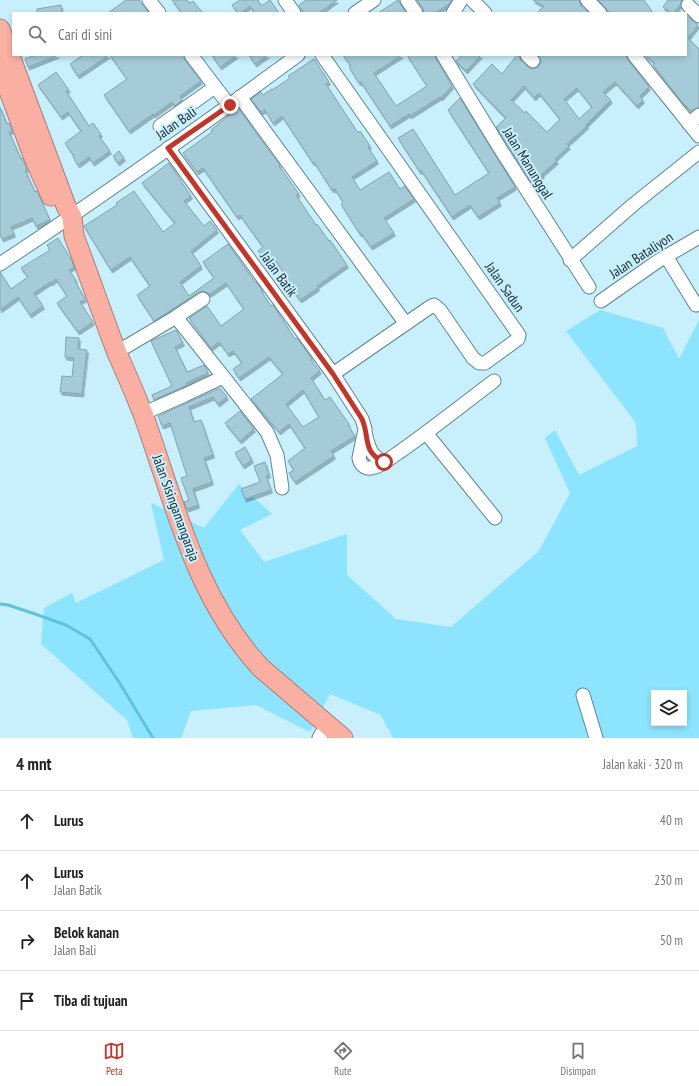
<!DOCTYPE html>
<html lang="id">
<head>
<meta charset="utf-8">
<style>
	body { margin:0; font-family:"PT Sans Narrow",sans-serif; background:#f2f2f2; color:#222 }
	.controls { position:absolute; right:12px; bottom:12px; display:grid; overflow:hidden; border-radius:0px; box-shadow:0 2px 6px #0003 }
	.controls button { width:36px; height:36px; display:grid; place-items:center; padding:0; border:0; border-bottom:1px solid #e0e0e0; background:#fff; color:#222; font:20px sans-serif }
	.stop { position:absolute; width:12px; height:12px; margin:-9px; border:3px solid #c2352a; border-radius:50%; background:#fff }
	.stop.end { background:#c2352a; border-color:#fff; box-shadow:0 1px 4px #0008 }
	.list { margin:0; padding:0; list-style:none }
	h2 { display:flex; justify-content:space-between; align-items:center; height:52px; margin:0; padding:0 16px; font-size:17px }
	h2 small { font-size:13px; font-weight:400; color:#767676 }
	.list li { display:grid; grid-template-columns:26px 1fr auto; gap:12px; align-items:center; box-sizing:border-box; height:60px; padding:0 16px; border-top:1px solid #e0e0e0 }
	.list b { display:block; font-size:15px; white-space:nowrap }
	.list p { margin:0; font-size:13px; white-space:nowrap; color:#767676 }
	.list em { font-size:13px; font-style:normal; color:#767676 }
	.icon { flex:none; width:22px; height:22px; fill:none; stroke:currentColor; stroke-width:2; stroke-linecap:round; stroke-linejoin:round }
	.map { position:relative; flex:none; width:699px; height:738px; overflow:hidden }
	.search { position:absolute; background:#fff; box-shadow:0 2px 6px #0003; left:12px; right:12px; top:12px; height:44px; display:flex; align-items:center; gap:10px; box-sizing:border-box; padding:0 14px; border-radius:0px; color:#767676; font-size:15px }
	.sheet { height:292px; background:#fff }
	nav { display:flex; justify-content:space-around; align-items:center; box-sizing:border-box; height:56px; border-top:1px solid #e0e0e0; background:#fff; font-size:11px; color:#767676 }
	nav a { display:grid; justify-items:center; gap:2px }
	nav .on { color:#c2352a }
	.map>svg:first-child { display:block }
	.green { fill:#8de4ff; fill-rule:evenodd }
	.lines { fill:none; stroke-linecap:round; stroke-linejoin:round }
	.stream { stroke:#5fc3e0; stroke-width:3 }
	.building { fill:#a5cbd8; stroke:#7fa5b1; fill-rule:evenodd; filter:url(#shadow) }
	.minor-casing { stroke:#618692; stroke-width:15 }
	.highway-casing { stroke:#ab7f79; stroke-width:21 }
	.minor { stroke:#fff; stroke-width:13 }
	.highway { stroke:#faafa3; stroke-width:19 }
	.route { stroke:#c2352a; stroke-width:5 }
	.labels { text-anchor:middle; stroke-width:4; stroke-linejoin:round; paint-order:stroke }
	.street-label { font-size:14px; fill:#18272c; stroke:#c7effc }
</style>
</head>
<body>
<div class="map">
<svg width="699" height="738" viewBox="0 0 699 738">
	<defs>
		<filter id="shadow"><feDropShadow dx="1.5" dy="3" stdDeviation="0" flood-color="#0004"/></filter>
	</defs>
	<rect width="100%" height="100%" fill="#c7effc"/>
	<path class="green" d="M600 310 663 328 679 359 699 320V738H393L381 715 330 694 310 732 256 705 191 711 181 738H133L127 720 41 644 44 608 72 593 76 603 164 560 151 503 204 528 239 484 272 514 240 530 264 562 347 534V575L396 619 451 627 539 551 570 493 545 438 555 430 579 475 637 446 636 423 566 331ZM654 693H684V723H654Z"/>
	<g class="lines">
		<polyline class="stream" points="0,604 8,605 35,614 66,625 90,639 119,682 153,738"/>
	</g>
	<g class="building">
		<polygon points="126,0 139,0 149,13 108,13"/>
		<polygon points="172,0 187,0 190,3 193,1 203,13 182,13"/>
		<polygon points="240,0 259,0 258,1 261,6 270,0 279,13 251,13 254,11 250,6 241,13 238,13 232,5"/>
		<polygon points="306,0 337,0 319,13 304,13 299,5"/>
		<polygon points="398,0 406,13 378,13"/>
		<polygon points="417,0 452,0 449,4 435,13 424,13 423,8"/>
		<polygon points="533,0 579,0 581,6 589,13 537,13 544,6"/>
		<polygon points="598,0 644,0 653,13 610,13"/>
		<polygon points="668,0 682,0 680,5 674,13 671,13 663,7"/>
		<polygon points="61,5 62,13 37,13 37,9"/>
		<polygon points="686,15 698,25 688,38 699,49 699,107 691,111 682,102 653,65 655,63 645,55 686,55"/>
		<polygon points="36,55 58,55 28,67 25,59"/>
		<polygon points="83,55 109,55 78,76 70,64"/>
		<polygon points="110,55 181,55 201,81 180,96 182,100 175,106 172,102 154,115 153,114 129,131 104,95 127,79"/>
		<polygon points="212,55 237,55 220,67"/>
		<polygon points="249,55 268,55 255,64"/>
		<polygon points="343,55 402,55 374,73 396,106 427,86 407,55 434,55 452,86 441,98 440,97 410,116 409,114 390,126 361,82 359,83 349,67 351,66"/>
		<polygon points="462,55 481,55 466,71 456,61"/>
		<path d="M517 55H519L521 61 531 69 538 67 541 63V59L538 55H626L628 60 649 87 640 96 643 100 637 106 615 82 603 92 611 100 586 125 587 126 567 144 569 146 555 159 557 161 542 174 543 175 532 184 496 127 506 118 473 84 492 64 502 74ZM524 86 534 98 539 93 560 119 547 132 526 111 525 113 511 100ZM577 88 592 107 579 119 564 99Z"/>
		<polygon points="314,59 329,82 326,84 358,133 360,131 370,146 368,147 377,161 352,177 360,190 389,172 400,189 405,186 414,199 384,218 394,233 371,247 361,233 360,234 341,204 343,202 335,189 332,190 314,162 313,163 282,116 273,123 265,110 261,112 251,99 261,92 263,95 272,89 272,90 290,78 288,76"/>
		<polygon points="56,72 69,90 66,91 76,106 89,126 93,123 101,134 99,136 110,151 93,163 89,157 78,165 73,157 74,156 65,143 81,131 68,112 61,117 38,85"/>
		<polygon points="460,98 515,187 497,198 500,203 478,217 470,205 452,217 421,170 420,172 398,138 413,129 455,195 489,173 448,110"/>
		<polygon points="0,107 7,124 9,123 12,131 9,132 21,159 22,158 27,169 25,170 35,192 37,191 50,220 36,226 32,218 11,227 14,234 2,239 0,234"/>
		<polygon points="238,108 280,165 279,166 299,194 296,195 316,225 317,224 329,241 330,240 347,265 317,286 318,288 300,300 281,275 284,273 274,259 267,264 258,251 263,247 240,215 237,217 203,168 197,172 183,153 212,132 211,130"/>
		<polygon points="119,151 124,158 118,163 113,156"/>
		<path d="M169 163 191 196 184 201 204 226 210 221 217 230 191 251 201 266 180 282 189 296 214 278 203 262 228 244 255 282H256L262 290 261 291 271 306 273 305 279 314 295 339 297 338 312 359 311 360 320 371 311 378 325 400 330 397 349 424 348 425 355 436 331 451 334 456 295 482 289 473 294 470 288 461 305 448 289 424 279 432 251 399 283 374 269 357 239 378 233 369 242 363 233 351 228 354 219 342 211 348 189 318 207 306 221 326 244 309 226 283 210 294 203 291 199 292 154 321 137 295 150 286 130 257 111 270 84 226 117 205 116 203 134 191 163 232 175 223 142 183ZM303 390 319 417 303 427 286 404Z"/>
		<polygon points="58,238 72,261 74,267 69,270 76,280 75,281 85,299 80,302 93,322 78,332 57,303 67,296 56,279 51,283 50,282 34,293 43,306 30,315 18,297 0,310 0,272 11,289 28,277 21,268 50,250 47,245"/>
		<polygon points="176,330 183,343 175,347 187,372 204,365 208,373 186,383 187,385 154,400 152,395 172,386 151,341"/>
		<polygon points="66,337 79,338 78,349 87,350 82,394 60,392 62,376 72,377 74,358 65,357"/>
		<polygon points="220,388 227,397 218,404 213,397 189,407 194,422 201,420 213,455 204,458 212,482 193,489 198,505 187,509 184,502 189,500 181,478 187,476 170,423 162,426 158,416"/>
		<polygon points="240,411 254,429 240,441 225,423"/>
		<polygon points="245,447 252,460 243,466 235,453"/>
		<polygon points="265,462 269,475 266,476 271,490 245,499 241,489 260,482 254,466"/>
	</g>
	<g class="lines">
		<defs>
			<g id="minor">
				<polyline points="149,0 159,13"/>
				<polyline points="285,0 294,13"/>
				<polyline points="407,0 416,13"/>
				<polyline points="472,0 485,13"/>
				<polyline points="587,0 600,13"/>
				<polyline points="688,5 699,16"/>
				<polyline points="355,13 374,0"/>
				<polyline points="453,13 461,0"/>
				<polyline points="191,55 229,105"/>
				<polyline points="322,55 519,335 518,339 485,363 479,363 473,358 440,310 434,305 430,307 333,374"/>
				<polyline points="443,55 501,150 589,287"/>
				<polyline points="527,55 533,61"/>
				<polyline points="634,55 699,136"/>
				<polyline points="240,97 406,324"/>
				<polyline points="689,124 699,115"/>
				<polyline points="160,126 215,87"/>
				<path d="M168 148 333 374 362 419 365 429 359 458C360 464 364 469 371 468 381 467 390 458 398 453 431 430 462 405 494 381"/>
				<polyline points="666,256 696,305"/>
				<polyline points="570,260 634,204 699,152"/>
				<path d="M0 264C101 197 200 127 298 55"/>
				<polyline points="601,301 658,261 699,237"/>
				<polyline points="176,317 267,432 277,455 282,488"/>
				<polyline points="117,352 176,317 203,299"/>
				<polyline points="142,414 185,395 223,377"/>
				<path d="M365 432C368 445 370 456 384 462"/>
				<polyline points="426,433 495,518"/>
				<polyline points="583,695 596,738"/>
				<polyline points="319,738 327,724"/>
			</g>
			<g id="highway">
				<path d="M0 29 66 206 72 217 74 236C89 275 102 314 117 353 126 373 135 394 143 414 175 503 195 597 261 668L343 738"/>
				<polyline points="0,67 34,158 51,196"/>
			</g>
		</defs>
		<use href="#minor" class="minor-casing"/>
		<use href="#highway" class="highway-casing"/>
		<use href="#minor" class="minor"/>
		<use href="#highway" class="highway"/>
	</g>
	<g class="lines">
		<path class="route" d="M230 105 168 148 333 374 362 419C370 437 362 452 384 462"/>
	</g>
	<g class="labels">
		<g class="street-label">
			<text transform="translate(176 123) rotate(-35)" y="5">Jalan Bali</text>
			<text transform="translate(528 163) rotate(58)" y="5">Jalan Manunggal</text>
			<text transform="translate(641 255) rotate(-33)" y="5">Jalan Bataliyon</text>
			<text transform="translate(279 274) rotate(54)" y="5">Jalan Batik</text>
			<text transform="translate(505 287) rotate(55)" y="5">Jalan Sadun</text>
			<text transform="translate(176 508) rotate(70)" y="5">Jalan Sisingamangaraja</text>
		</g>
	</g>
</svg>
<div class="controls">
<button><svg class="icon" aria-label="layers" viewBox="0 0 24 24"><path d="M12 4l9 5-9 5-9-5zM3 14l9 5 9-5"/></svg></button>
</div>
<div class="stop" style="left:384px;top:462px"></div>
<div class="stop end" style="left:230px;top:105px"></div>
<div class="search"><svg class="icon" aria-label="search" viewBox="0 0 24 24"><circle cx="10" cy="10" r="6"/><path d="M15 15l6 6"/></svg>Cari di sini</div>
</div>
<section class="sheet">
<h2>4 mnt<small>Jalan kaki · 320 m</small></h2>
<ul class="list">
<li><svg class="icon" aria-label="ahead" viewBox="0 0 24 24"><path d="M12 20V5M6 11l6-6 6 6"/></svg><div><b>Lurus</b></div><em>40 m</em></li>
<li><svg class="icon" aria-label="ahead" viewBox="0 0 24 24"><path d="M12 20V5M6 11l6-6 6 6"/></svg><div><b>Lurus</b><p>Jalan Batik</p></div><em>230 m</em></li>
<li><svg class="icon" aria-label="right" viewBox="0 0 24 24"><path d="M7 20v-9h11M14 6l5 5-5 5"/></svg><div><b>Belok kanan</b><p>Jalan Bali</p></div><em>50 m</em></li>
<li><svg class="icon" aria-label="arrive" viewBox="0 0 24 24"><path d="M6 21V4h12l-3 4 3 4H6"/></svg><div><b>Tiba di tujuan</b></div></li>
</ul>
</section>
<nav>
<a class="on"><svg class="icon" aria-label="map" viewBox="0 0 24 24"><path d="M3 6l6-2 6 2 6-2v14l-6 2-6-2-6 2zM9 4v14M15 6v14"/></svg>Peta</a>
<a><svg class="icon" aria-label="directions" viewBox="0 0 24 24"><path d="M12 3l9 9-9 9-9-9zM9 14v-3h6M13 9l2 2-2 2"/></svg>Rute</a>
<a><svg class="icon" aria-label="saved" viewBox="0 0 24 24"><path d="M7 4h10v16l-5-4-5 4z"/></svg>Disimpan</a>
</nav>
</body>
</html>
